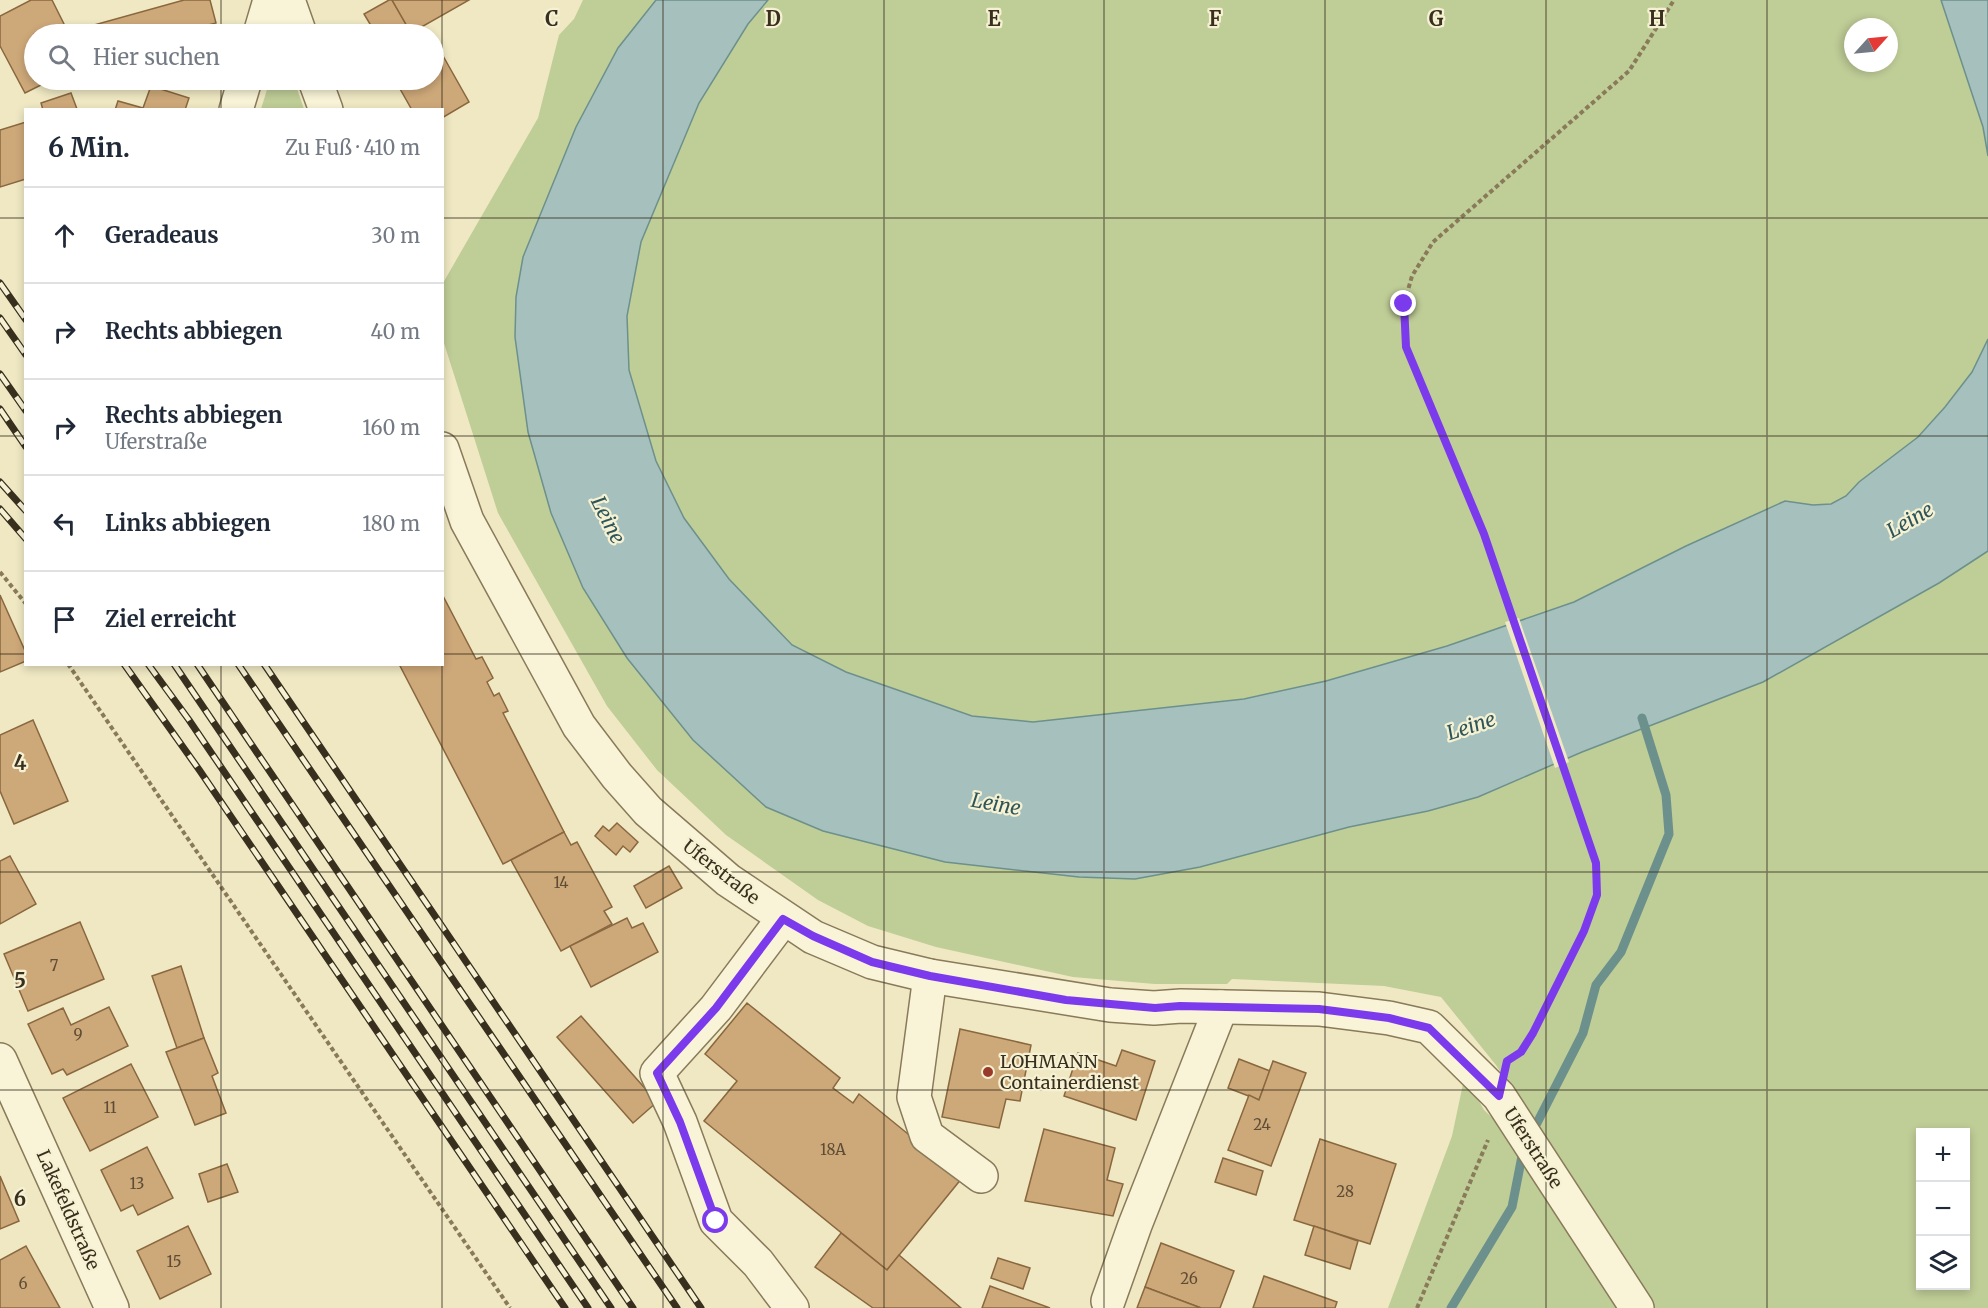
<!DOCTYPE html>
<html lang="de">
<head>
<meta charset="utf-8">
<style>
	body { margin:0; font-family:Merriweather,serif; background:#f6f6f7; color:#1f2937 }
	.controls { position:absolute; right:18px; bottom:18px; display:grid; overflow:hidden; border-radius:0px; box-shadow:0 3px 9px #0003 }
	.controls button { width:54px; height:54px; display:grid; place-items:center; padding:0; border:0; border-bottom:2px solid #e0e1e3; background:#fff; color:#1f2937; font:30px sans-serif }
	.compass { position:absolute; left:1844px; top:18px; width:54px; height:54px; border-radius:50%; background:#fff; box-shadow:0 3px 9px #0003; rotate:63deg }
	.stop { position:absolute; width:18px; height:18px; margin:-14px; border:4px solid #7c3aed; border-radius:50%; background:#fff }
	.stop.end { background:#7c3aed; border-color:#fff; box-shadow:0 2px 6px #0008 }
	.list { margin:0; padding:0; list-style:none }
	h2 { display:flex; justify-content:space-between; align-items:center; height:78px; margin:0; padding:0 24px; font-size:26px }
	h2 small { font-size:20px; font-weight:400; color:#747a83 }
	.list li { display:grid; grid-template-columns:39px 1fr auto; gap:18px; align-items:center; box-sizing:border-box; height:96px; padding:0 24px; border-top:2px solid #e0e1e3 }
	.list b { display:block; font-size:22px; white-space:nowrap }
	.list p { margin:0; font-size:20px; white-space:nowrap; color:#747a83 }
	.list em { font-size:20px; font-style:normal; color:#747a83 }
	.icon { flex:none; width:33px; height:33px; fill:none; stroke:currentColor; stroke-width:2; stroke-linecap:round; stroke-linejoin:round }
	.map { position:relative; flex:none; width:1988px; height:1308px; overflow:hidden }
	.search { position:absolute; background:#fff; box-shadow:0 3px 9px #0003; left:24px; top:24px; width:420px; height:66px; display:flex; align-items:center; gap:15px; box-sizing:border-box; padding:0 21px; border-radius:33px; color:#747a83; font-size:22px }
	.panel { position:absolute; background:#fff; box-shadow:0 3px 9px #0003; left:24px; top:108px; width:420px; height:558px; border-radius:0px }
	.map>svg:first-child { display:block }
	.green { fill:#bfcd97; fill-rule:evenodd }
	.water { fill:#a6c1bd; stroke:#6c908c; stroke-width:1.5 }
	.pier { fill:#efe8c3 }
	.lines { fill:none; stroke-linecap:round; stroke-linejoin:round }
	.stream { stroke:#6c908c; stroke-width:9 }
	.building { fill:#cda879; stroke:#89673f; stroke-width:1.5 }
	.minor-casing { stroke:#897a5a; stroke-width:36 }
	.path { stroke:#897a5a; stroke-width:4; stroke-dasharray:4.5 3; stroke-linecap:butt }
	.minor { stroke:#f9f4d7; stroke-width:33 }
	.rail-casing { stroke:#392f1e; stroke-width:7 }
	.rail { stroke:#f6f1d3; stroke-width:4.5; stroke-dasharray:14; stroke-linecap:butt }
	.route { stroke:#7c3aed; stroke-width:8 }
	.grid { fill:none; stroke:#392f1e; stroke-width:1.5; stroke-opacity:0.55 }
	.poi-dot { fill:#993929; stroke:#f6f1d3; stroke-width:2 }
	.labels { text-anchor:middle; stroke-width:4.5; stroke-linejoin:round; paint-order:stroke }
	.number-label { font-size:15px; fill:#5e4d35 }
	.street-label { font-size:18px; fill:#392f1e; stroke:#f6f1d3 }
	.poi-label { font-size:18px; fill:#392f1e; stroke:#f6f1d3; text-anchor:start }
	.water-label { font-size:20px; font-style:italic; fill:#2d5559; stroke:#f6f1d3 }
	.grid-label { font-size:20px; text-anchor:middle; font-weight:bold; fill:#392f1e; stroke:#f6f1d3; stroke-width:4.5; stroke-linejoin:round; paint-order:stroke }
</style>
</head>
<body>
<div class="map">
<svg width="1988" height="1308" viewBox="0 0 1988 1308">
	<rect width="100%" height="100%" fill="#efe8c3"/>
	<g class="green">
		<path d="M583 0H656L618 48 576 127 523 257 583 588 627 658 693 740 766 807 823 831 945 862 1079 877 1200 867 1349 827 1428 811 1478 797 1582 752 1763 682 1939 583 1988 551V1308H1650L1496 1065 1441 997 1384 986 1232 979 1227 984H1155L1073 977 936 947 868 926 818 900 726 835 657 770 607 706 498 513 443 340V283L538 118 559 35 574 19ZM1920 1132H1966V1286H1920Z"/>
		<path d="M768 0H1941L1983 127 1988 156V339L1972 372 1945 407 1918 437 1859 482 1846 496 1831 504 1813 505 1785 501 1686 546 1574 602 1447 646 1326 681 1244 699 1151 711 1033 722 972 716 846 672 792 645 729 579 684 518 656 461 629 370 627 316 641 242 699 103 749 23ZM1853 27H1889V63H1853Z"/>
		<polygon points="270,80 294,80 304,109 261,109"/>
		<polygon points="1463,1084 1475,1094 1484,1110 1502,1127 1622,1308 1388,1308 1452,1136"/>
	</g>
	<g class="water">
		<polygon points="656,0 768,0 748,24 699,103 641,242 627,316 629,370 656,461 684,518 729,579 792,645 846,672 972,716 1033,722 1244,699 1326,681 1447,646 1574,602 1686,546 1785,501 1813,505 1831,504 1846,496 1859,482 1918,437 1945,407 1972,372 1988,339 1988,551 1939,583 1763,682 1582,752 1478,797 1428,811 1349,827 1200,867 1135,879 1079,877 945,862 823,831 766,807 693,740 627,658 583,588 551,513 528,432 515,337 516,297 523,257 576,127 618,48"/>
		<polygon points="1941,0 1988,0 1988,156 1983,127"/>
	</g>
	<polygon class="pier" points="1519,618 1569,762 1555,768 1505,622"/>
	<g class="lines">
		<g class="stream">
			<polyline points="1537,1123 1583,1033 1596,985 1621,952 1669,834 1666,795 1642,718"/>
			<polyline points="1451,1308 1512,1207 1522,1156"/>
		</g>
	</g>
	<g class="building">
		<polygon points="31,0 52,0 69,34 34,34 34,80 51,80 25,93 0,46 0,16"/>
		<polygon points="184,0 210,0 216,23 174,34 96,34 94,25"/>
		<polygon points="389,0 392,0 411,33 376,34 364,14"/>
		<polygon points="392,0 469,0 411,33"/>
		<polygon points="438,47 469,102 442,118 442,110 412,110 395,80 434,80 434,50"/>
		<polygon points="151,86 189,98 185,110 115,110 118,101 143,108"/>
		<polygon points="71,93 77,109 43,110 41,103"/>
		<polygon points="26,122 26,179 0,187 0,130"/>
		<polygon points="442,594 476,659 482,657 493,678 487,682 494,696 499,693 508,711 503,713 564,832 503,864 399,664 442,664"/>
		<polygon points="0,595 26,653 26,661 0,672"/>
		<polygon points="33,720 68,801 14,824 0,791 0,735"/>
		<polygon points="617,823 638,842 630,852 623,846 616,855 595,836 603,826 609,831"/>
		<polygon points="564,832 571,845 577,842 612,907 604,911 612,924 561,951 511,860"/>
		<polygon points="10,856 36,904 0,924 0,861"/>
		<polygon points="669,866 682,888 646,908 634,886"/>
		<polygon points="627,918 632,928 643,923 658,952 591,987 570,946"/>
		<polygon points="80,922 104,979 28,1011 4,954"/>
		<polygon points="181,966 204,1038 177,1048 152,976"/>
		<polygon points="747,1003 840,1078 833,1088 853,1103 859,1094 962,1178 887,1270 704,1121 737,1081 705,1054"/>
		<polygon points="109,1007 128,1046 67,1075 63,1069 52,1074 28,1024 63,1008 71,1025"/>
		<polygon points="581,1016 657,1102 633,1123 557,1037"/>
		<polygon points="960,1029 1031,1045 1020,1101 1006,1099 999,1128 942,1117"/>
		<polygon points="204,1038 218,1073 212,1076 226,1113 195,1125 166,1052"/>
		<polygon points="1122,1050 1155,1061 1136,1120 1064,1096 1078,1053 1116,1066"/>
		<polygon points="1239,1059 1270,1071 1259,1100 1228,1088"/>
		<polygon points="1273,1061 1306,1073 1271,1166 1228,1150 1249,1095 1259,1100"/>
		<polygon points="131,1064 158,1117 90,1151 63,1098"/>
		<polygon points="1044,1129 1115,1148 1107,1180 1123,1184 1113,1216 1025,1201"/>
		<polygon points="1320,1139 1396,1164 1370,1244 1294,1220"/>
		<polygon points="147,1147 173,1198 138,1215 133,1205 121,1211 101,1170"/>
		<polygon points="1223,1158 1263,1171 1256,1195 1215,1182"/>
		<polygon points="227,1164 238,1192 208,1202 199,1174"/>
		<polygon points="0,1176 19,1221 0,1229"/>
		<polygon points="188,1226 211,1274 160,1299 137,1251"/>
		<polygon points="1314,1226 1358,1241 1350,1269 1305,1255"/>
		<polygon points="841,1233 887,1270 899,1255 961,1308 873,1308 815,1267"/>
		<polygon points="1161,1243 1234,1271 1220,1308 1201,1308 1145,1287"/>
		<polygon points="26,1246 60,1308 0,1308 0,1260"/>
		<polygon points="998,1258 1030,1268 1023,1289 991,1278"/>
		<polygon points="1264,1276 1337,1302 1335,1308 1253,1308"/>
		<polygon points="990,1286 1050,1308 982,1308"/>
		<polygon points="1145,1287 1201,1308 1137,1308"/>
	</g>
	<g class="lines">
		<defs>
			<g id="minor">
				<polyline points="288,0 300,34"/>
				<polyline points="260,34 270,0"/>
				<polyline points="315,80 326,110"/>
				<polyline points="236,110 245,80"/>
				<polyline points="442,449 467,521 579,726 617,776 648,811 728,880 813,937 872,962 930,976 1110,1005 1154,1008 1181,1006 1319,1009 1389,1018 1429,1027 1499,1096 1637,1308"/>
				<polyline points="783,919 716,1008 657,1073 680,1122 716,1221 758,1263 792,1308"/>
				<polyline points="930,976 914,1097 927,1136 981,1176"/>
				<polyline points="0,1060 112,1308"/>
				<polyline points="1108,1301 1135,1225 1221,1007"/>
			</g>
		</defs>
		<use href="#minor" class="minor-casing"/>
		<g class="path">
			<polyline points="0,572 26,604"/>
			<polyline points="68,664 510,1308"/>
			<polyline points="1508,1061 1521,1052 1533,1033 1584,931 1597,895 1596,863 1484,534 1406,347 1404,304 1412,276 1433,242 1629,71 1674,0"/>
			<polyline points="1417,1308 1488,1140"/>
		</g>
		<use href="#minor" class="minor"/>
		<defs>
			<g id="rail">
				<polyline points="0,283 26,320"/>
				<polyline points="0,318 26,355"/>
				<polyline points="0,374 26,411"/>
				<polyline points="0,409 26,447"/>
				<polyline points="0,482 26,511"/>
				<polyline points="0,509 26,539"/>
				<polyline points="124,664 200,771 565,1308"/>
				<polyline points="148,664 189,720 588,1308"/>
				<polyline points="174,664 611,1308"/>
				<polyline points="197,664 633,1308"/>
				<polyline points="238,664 677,1308"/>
				<polyline points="264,664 701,1308"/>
			</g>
		</defs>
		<use href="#rail" class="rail-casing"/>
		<use href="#rail" class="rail"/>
	</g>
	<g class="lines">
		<polyline class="route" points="716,1221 680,1122 657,1073 716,1008 783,919 813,936 872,962 930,976 1066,1000 1155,1008 1180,1006 1319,1009 1389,1018 1429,1028 1499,1096 1507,1061 1521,1052 1533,1033 1584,931 1597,895 1596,863 1484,534 1406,347 1404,304"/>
	</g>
	<path class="grid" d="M221 0V34M442 0V110M663 0V1308M884 0V1308M1104 0V1308M1325 0V1308M1546 0V1308M1767 0V1308M221 80V110M0 218H26M442 218H1988M0 436H26M442 436H1988M0 654H26M442 654H1988M221 664V1308M442 664V1308M0 872H1988M0 1090H1988"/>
	<circle class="poi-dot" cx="988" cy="1072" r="6"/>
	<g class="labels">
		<g class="number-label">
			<text x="561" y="888">14</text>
			<text x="54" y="971">7</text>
			<text x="78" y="1040">9</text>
			<text x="110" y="1113">11</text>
			<text x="1262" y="1130">24</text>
			<text x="833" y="1155">18A</text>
			<text x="137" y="1189">13</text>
			<text x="1345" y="1197">28</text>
			<text x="174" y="1267">15</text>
			<text x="1189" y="1284">26</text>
			<text x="23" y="1289">6</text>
		</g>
		<g class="street-label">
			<text transform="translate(721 872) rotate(38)" y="6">Uferstraße</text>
			<text transform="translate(1533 1148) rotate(57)" y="6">Uferstraße</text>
			<text transform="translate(68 1210) rotate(66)" y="6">Lakefeldstraße</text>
		</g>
		<g class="poi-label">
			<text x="1000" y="1068">LOHMANN<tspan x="1000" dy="21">Containerdienst</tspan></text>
		</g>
		<g class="water-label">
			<text transform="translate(608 520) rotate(63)" y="7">Leine</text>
			<text transform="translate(1910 520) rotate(-30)" y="7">Leine</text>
			<text transform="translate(1471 726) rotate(-18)" y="7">Leine</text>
			<text transform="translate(996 804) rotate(10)" y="7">Leine</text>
		</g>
	</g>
	<g class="grid-label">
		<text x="552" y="26">C</text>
		<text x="773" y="26">D</text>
		<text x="994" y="26">E</text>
		<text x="1215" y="26">F</text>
		<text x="1436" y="26">G</text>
		<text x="1657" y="26">H</text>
		<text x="20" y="770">4</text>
		<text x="20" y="988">5</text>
		<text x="20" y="1206">6</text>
	</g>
</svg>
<div class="controls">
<button>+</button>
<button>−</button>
<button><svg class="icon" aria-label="layers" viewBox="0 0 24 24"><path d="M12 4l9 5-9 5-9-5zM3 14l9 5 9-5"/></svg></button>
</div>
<svg class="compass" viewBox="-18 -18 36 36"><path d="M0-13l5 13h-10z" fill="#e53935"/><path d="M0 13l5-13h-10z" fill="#747a83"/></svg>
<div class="stop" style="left:716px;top:1221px"></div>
<div class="stop end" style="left:1404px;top:304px"></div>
<div class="search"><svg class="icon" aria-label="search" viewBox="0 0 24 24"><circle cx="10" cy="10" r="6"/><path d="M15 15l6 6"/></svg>Hier suchen</div>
<section class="panel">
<h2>6 Min.<small>Zu Fuß · 410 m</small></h2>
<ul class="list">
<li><svg class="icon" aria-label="ahead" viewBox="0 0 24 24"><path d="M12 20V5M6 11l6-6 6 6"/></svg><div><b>Geradeaus</b></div><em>30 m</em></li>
<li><svg class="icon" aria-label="right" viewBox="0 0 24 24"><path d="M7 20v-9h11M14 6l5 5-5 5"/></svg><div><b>Rechts abbiegen</b></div><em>40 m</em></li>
<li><svg class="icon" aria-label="right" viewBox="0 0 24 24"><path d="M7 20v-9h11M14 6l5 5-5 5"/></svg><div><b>Rechts abbiegen</b><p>Uferstraße</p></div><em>160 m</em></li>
<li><svg class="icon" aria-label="left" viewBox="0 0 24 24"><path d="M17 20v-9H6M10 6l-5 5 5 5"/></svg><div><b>Links abbiegen</b></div><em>180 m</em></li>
<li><svg class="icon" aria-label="arrive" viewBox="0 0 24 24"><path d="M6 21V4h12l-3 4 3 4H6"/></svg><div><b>Ziel erreicht</b></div></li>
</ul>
</section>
</div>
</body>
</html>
